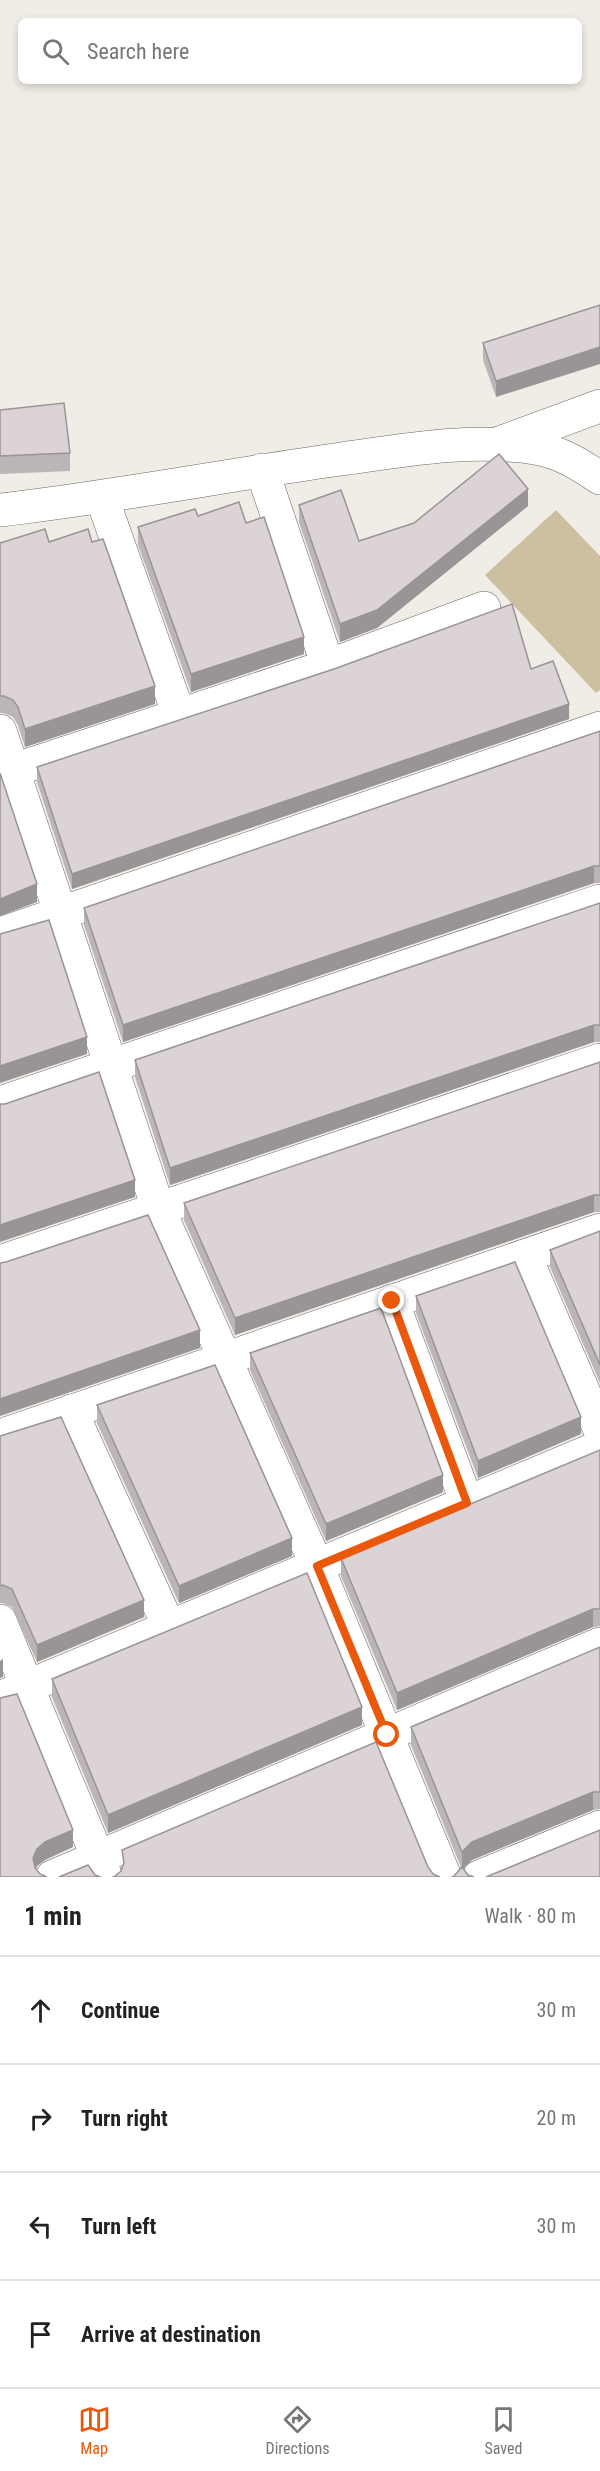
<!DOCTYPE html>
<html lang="en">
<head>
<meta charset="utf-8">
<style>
	body { margin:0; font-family:"Roboto Condensed",sans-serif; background:#f2f2f2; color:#222 }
	.stop { position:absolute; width:18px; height:18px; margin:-14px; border:4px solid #ea580c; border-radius:50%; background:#fff }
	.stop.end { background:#ea580c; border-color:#fff; box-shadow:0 2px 6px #0008 }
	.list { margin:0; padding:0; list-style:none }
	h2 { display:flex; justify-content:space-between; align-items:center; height:78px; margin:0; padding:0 24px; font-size:26px }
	h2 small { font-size:20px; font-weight:400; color:#767676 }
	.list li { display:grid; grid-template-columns:39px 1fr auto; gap:18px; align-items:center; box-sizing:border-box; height:108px; padding:0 24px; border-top:2px solid #e0e0e0 }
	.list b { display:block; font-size:22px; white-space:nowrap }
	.list em { font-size:20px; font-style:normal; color:#767676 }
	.icon { flex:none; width:33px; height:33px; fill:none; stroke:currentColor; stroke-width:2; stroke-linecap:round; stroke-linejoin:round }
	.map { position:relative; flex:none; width:600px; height:1877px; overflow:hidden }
	.search { position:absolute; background:#fff; box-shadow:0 3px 9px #0003; left:18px; right:18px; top:18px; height:66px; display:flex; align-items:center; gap:15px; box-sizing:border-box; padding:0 21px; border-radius:9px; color:#767676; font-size:22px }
	.sheet { height:510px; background:#fff }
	nav { display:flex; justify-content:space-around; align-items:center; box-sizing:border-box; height:84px; border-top:2px solid #e0e0e0; background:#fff; font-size:16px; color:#767676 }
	nav a { display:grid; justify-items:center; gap:3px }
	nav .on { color:#ea580c }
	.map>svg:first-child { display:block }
	.green { fill:#cebfa1 }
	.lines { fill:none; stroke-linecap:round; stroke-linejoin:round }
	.minor-casing { stroke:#6b6863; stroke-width:34 }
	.tertiary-casing { stroke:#6b6863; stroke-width:34 }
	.minor { stroke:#fff; stroke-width:33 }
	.tertiary { stroke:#fff; stroke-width:33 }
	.wall { fill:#bcb5b8 }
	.shaded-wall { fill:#999496 }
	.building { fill:#dbd3d6; stroke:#999496; stroke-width:1.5 }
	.route { stroke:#ea580c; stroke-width:8 }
</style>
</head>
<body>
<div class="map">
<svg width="600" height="1877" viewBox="0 0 600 1877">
	<rect width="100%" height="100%" fill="#f0ede7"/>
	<polygon class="green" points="556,510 600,556 600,690 596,693 485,575"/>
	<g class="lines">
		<defs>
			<g id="minor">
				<polyline points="497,444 600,406"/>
				<polyline points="262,470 328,666"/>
				<polyline points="102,498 179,715"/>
				<polyline points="0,731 158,1208 317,1566 445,1877"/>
				<polyline points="14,770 328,666 484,608"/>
				<polyline points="0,934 600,728"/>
				<polyline points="0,1103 600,901"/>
				<polyline points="525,1256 600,1430"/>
				<polyline points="0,1262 600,1060"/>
				<polyline points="392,1301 467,1503"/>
				<polyline points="71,1411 169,1627"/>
				<polyline points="0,1436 600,1230"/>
				<polyline points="0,1621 106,1877"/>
				<polyline points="0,1698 600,1447"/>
				<polyline points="52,1877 600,1644"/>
				<polyline points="479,1877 600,1827"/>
			</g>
			<path id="tertiary" d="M0 510C114 497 227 475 341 459 405 450 470 438 535 448 560 452 579 464 600 478"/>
		</defs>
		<use href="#minor" class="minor-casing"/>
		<use href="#tertiary" class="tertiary-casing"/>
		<use href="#minor" class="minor"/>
		<use href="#tertiary" class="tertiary"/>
	</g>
	<g class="wall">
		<polygon points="600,305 496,397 483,360 483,343"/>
		<polygon points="0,410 70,453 70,471 0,474"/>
		<polygon points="299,505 359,541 528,506 377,628 340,642 299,522"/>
		<polygon points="198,516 246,523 304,654 191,692 138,545 138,527"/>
		<polygon points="49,542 92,542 155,704 25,747 18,725 13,717 4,713 0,713 0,543"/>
		<polygon points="531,669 569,719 72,889 37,782 37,767"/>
		<polygon points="600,731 600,883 594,883 123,1042 84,925 84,908"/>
		<polygon points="600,903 600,1042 594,1042 170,1185 135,1077 135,1060"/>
		<polygon points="600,1062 600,1212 594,1212 235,1335 184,1220 184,1203"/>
		<polygon points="600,1231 600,1383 550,1267 550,1250"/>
		<polygon points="416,1296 581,1434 478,1478 416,1313"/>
		<polygon points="250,1353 443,1492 326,1541 250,1370"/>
		<polygon points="97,1405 292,1556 179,1603 97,1423"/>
		<polygon points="0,1436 144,1617 37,1662 12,1607 3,1603 0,1603"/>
		<polygon points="600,1450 600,1626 593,1627 397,1710 341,1576 341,1558"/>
		<polygon points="600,1647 600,1809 593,1810 472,1860 453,1877 461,1867 411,1745 411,1727"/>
		<polygon points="52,1679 362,1725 108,1833 52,1697"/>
	</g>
	<g class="shaded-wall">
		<polygon points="600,347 600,364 496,397 496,381"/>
		<polygon points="528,489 528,506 377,628 340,642 340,624"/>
		<polygon points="304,637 304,654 191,692 191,674"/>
		<polygon points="155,686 155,704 25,747 25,729"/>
		<polygon points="569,704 569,719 72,889 72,874"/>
		<polygon points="594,866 594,883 123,1042 123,1025"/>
		<polygon points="37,884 37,902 0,916 0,899"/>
		<polygon points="594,1025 594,1042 170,1185 170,1168"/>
		<polygon points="87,1037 87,1054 0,1083 0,1066"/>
		<polygon points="135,1180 135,1197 0,1242 0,1225"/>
		<polygon points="594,1195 594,1212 235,1335 235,1318"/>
		<polygon points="200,1330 200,1348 0,1416 0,1399"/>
		<polygon points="581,1417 581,1434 478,1478 478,1461"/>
		<polygon points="443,1475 443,1492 326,1541 326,1524"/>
		<polygon points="292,1538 292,1556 179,1603 179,1586"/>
		<polygon points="144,1600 144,1617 37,1662 37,1645"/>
		<polygon points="593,1609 593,1627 397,1710 397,1693"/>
		<polygon points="3,1659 3,1677 0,1678 0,1661"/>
		<polygon points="362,1707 362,1725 108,1833 108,1815"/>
		<polygon points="593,1792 593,1810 472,1860 462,1870 462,1852 472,1842"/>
		<polygon points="73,1830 73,1847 45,1860 37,1866 33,1875 33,1858 37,1849 45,1842"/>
	</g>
	<g class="building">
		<polygon points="600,305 600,347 496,381 483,343"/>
		<polygon points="64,403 70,453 0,456 0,410"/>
		<polygon points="499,454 528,489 377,610 340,624 299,505 341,490 359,541 414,523"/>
		<polygon points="239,502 246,523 264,517 304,637 191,674 138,527 195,509 198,516"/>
		<polygon points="45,529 49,542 88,529 92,542 103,539 155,686 25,729 18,707 13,700 4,696 0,696 0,543"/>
		<polygon points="512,604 531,669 553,661 569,704 72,874 37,767 334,669"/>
		<polygon points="600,731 600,866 594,866 123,1025 84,908"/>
		<polygon points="0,773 37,884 0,899"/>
		<polygon points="600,903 600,1025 594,1025 170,1168 135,1060"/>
		<polygon points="49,920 87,1037 0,1066 0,934"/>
		<polygon points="600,1062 600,1195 594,1195 235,1318 184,1203"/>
		<polygon points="99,1072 135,1180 0,1225 0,1104 5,1104"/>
		<polygon points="148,1215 200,1330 0,1399 0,1263 6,1262"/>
		<polygon points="600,1231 600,1365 550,1250"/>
		<polygon points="515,1262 581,1417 478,1461 416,1296"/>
		<polygon points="381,1308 443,1475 326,1524 250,1353"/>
		<polygon points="215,1365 292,1538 179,1586 97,1405"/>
		<polygon points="61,1417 144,1600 37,1645 12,1589 3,1585 0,1586 0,1436"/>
		<polygon points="600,1450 600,1609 593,1609 397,1693 341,1558"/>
		<polygon points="307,1573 362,1707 108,1815 52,1679"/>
		<polygon points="600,1647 600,1792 593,1792 472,1842 462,1852 411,1727"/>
		<polygon points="17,1694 73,1830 45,1842 37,1849 33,1858 35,1868 40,1874 47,1877 0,1877 0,1698"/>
		<polygon points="376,1742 428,1867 433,1874 440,1877 112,1877 114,1877 121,1871 124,1863 122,1850"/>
		<polygon points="600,1830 600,1877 486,1877"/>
		<polygon points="88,1865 95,1875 101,1877 59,1877"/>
		<polygon points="462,1867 468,1875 474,1877 451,1877 453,1877"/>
	</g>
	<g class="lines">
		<polyline class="route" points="387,1735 317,1566 467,1503 392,1301"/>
	</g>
</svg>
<div class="stop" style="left:387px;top:1735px"></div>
<div class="stop end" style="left:392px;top:1301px"></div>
<div class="search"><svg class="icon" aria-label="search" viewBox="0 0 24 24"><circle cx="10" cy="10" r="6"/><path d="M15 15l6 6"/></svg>Search here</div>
</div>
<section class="sheet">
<h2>1 min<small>Walk · 80 m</small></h2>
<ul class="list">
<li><svg class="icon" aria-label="ahead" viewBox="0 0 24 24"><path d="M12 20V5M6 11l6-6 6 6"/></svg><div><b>Continue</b></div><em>30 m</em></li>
<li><svg class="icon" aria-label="right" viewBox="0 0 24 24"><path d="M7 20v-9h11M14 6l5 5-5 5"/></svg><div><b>Turn right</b></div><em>20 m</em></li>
<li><svg class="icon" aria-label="left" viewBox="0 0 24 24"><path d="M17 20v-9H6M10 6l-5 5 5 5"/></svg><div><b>Turn left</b></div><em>30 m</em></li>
<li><svg class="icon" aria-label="arrive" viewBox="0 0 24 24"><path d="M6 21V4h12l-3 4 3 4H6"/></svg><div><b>Arrive at destination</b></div></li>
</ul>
</section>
<nav>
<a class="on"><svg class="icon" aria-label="map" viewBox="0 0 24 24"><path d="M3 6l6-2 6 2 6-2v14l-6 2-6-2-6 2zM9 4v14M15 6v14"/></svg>Map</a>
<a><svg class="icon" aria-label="directions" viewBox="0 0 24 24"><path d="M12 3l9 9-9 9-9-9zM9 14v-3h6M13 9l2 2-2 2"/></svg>Directions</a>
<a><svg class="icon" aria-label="saved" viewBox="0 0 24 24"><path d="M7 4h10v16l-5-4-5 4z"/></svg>Saved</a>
</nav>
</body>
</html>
